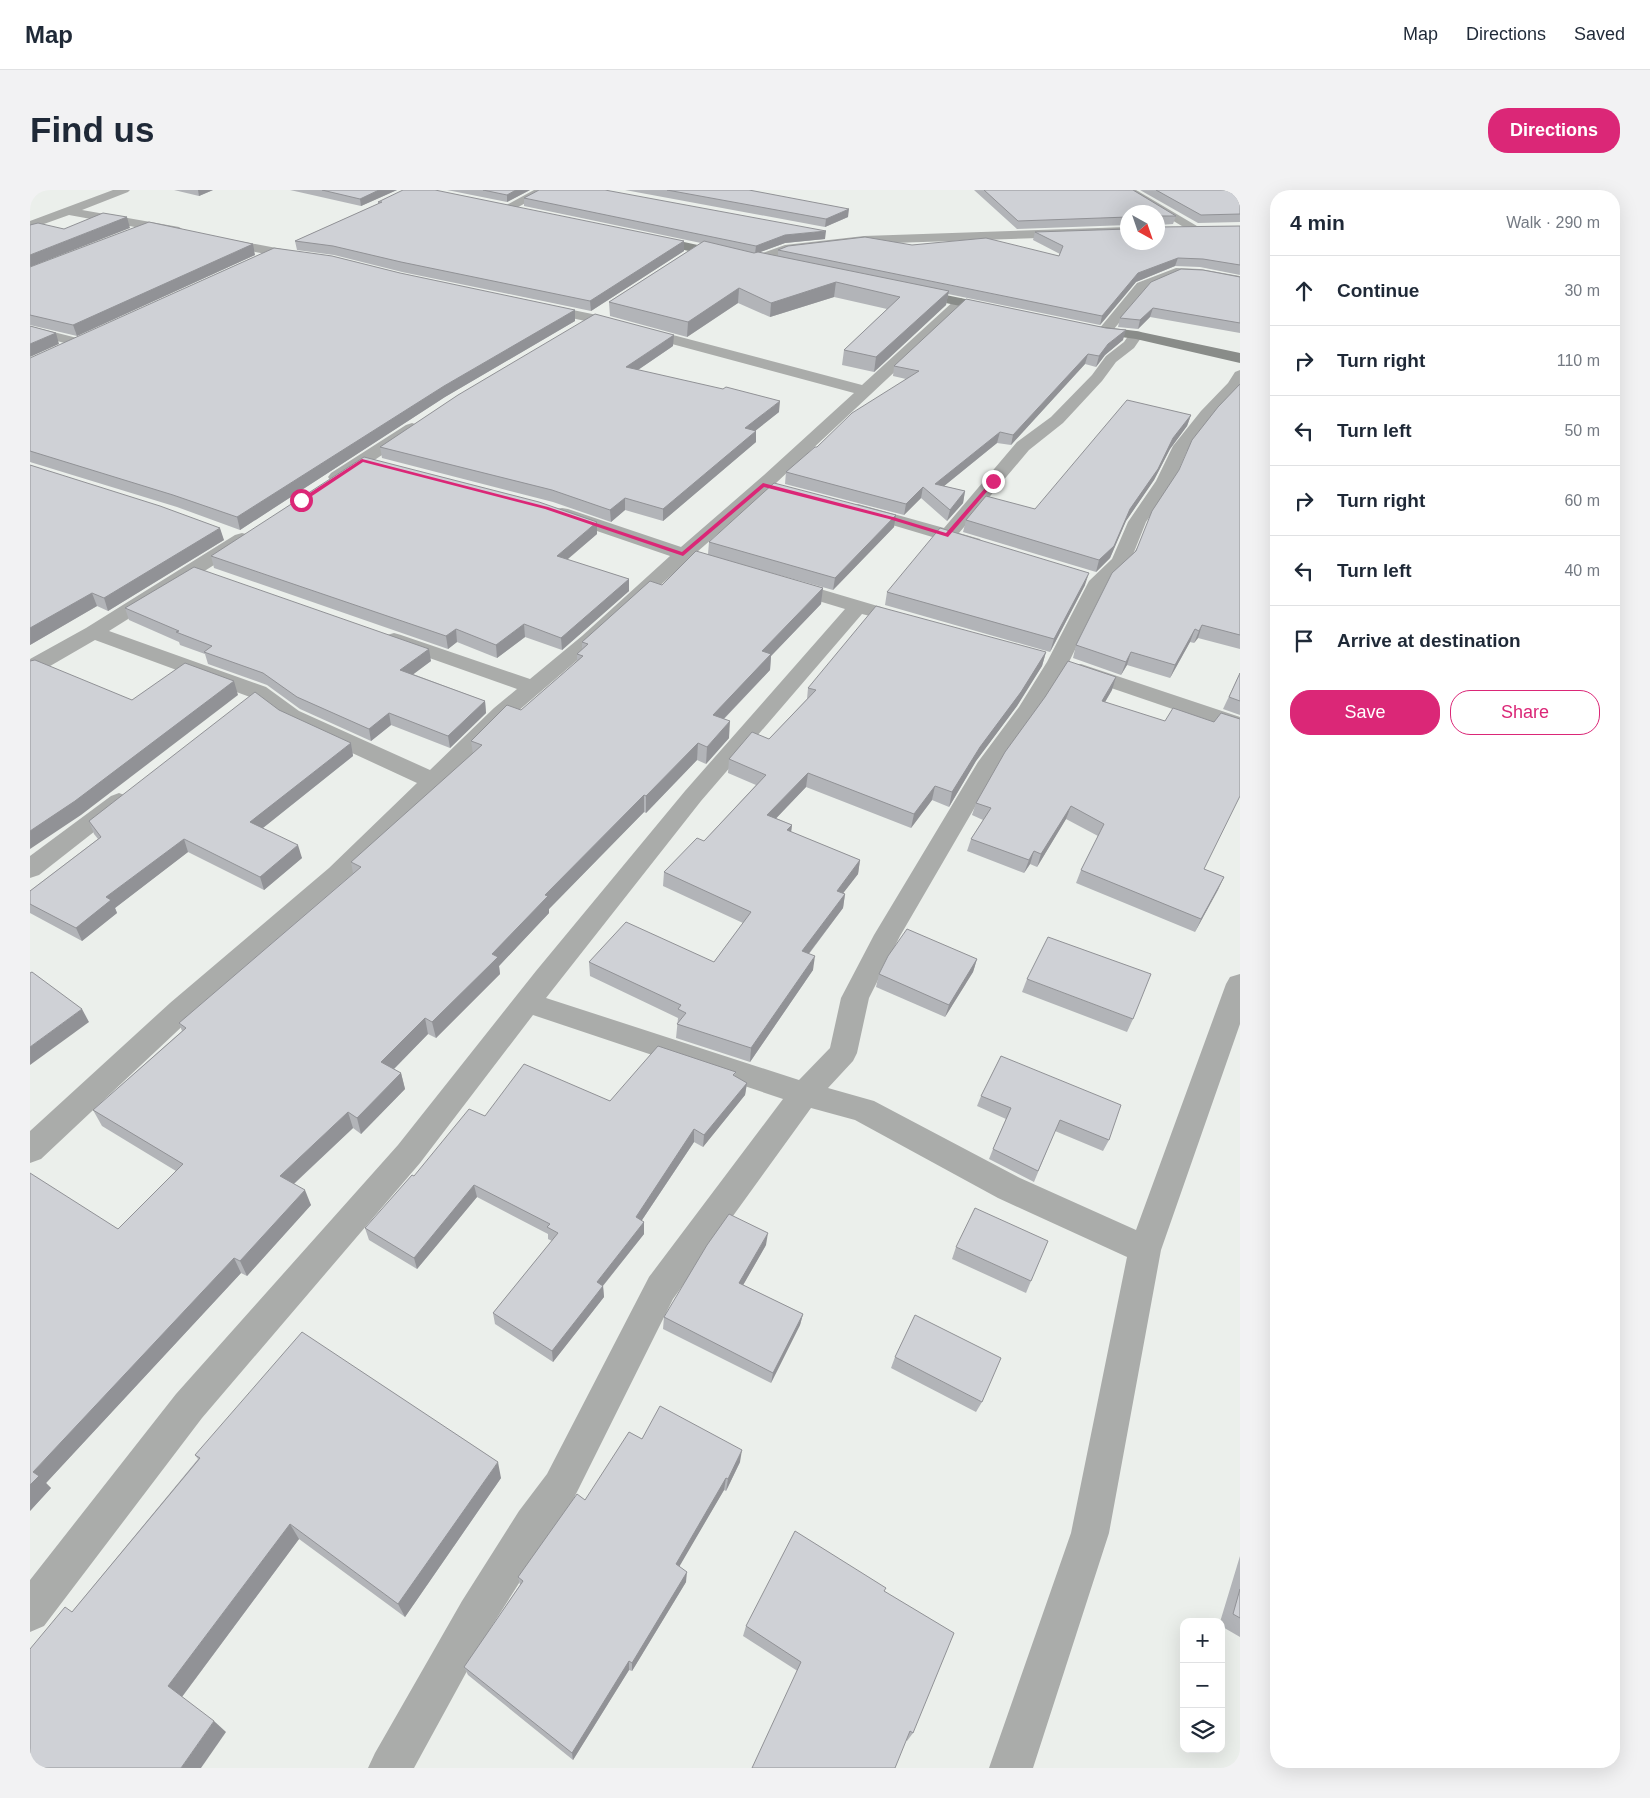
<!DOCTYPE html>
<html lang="en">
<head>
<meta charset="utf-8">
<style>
	body { margin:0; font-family:Arial,sans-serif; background:#f2f2f3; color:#1f2937 }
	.controls { position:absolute; right:15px; bottom:15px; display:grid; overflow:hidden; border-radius:10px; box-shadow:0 5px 20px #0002 }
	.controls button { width:45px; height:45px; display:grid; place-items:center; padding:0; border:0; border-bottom:1px solid #e0e1e3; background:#fff; color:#1f2937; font:25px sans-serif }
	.compass { position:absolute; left:1090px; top:15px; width:45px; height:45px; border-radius:50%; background:#fff; box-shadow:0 5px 20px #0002; rotate:140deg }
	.stop { position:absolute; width:15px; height:15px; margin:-11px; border:4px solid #db2777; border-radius:50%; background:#fff }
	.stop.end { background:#db2777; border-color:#fff; box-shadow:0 1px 5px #0008 }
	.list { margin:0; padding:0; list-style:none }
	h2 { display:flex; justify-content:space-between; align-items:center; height:65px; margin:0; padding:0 20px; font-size:21px }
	h2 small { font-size:16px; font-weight:400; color:#747a83 }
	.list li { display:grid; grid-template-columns:32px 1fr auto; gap:15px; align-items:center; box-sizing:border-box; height:70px; padding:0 20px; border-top:1px solid #e0e1e3 }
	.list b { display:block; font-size:19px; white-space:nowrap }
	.list em { font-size:16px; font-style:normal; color:#747a83 }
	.actions { display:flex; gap:10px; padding:15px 20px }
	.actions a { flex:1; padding:11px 0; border:1px solid #db2777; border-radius:20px; text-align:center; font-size:18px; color:#db2777 }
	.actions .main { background:#db2777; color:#fff }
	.icon { flex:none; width:28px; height:28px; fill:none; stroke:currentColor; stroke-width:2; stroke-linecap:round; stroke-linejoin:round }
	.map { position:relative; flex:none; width:1210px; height:1578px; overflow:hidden; border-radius:20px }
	header { display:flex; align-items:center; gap:30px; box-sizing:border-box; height:70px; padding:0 25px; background:#fff; border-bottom:1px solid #e0e1e3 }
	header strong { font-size:24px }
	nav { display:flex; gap:28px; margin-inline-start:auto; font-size:18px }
	.intro { display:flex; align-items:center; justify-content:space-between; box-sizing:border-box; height:120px; padding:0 30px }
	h1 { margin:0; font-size:35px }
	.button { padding:12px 22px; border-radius:20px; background:#db2777; color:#fff; font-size:18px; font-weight:700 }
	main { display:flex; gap:30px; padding:0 30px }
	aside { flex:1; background:#fff; border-radius:20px; box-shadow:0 5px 20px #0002 }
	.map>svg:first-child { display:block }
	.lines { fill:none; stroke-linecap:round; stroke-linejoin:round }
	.street { fill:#aaacaa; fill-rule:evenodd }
	.secondary { fill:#898c89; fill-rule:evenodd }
	.wall { fill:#b2b4b8 }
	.shaded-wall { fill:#919296 }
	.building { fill:#cfd1d6; stroke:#919296 }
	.route { fill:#db2777 }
</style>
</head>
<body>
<header>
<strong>Map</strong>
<nav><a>Map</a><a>Directions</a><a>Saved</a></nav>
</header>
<div class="intro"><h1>Find us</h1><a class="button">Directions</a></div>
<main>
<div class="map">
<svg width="1210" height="1578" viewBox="0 0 1210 1578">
	<rect width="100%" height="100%" fill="#ebefeb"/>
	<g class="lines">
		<g class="street">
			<polygon points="83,0 100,0 98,2 52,20 149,37 155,41 149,45 39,25 0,39 0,31"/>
			<polygon points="504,0 519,0 481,21 477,22 471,18"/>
			<polygon points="1091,0 1106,0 1172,39 1170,42 1162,42"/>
			<polygon points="1098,37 1098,45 834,54 757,63 724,75 717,71 719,68 755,55 834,46"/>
			<polygon points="188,47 273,63 280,67 273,71 183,54 182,51 183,48"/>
			<polygon points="1146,78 1170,79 1210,86 1210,94 1170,87 1148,86 1117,99 1079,145 1069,145 1067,142 1069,139 1107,93"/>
			<polygon points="931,108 938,112 936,115 746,293 667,362 673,364 676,368 673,372 666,374 657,371 566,454 480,528 317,690 160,829 11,969 0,973 0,941 140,813 299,678 387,593 253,531 220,507 65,450 8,483 0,484 0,469 56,438 205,345 212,343 219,345 221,349 219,353 79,441 236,497 269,521 400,580 464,518 487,499 357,453 354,449 357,445 364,443 371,445 500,489 552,446 640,366 526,327 523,323 526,319 532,318 538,319 651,357 734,285 824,203 560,132 504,120 502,117 504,114 509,113 567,125 832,195 926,109"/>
			<polygon points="0,136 55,150 57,153 55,156 50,157 0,144"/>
			<polygon points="1106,141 1111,142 1113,145 1104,158 1086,172 1072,191 1033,233 999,260 929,343 950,349 952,353 950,357 943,359 936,357 822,323 819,319 822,315 828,314 914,338 987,252 1021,227 1062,185 1076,166 1094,152 1101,142"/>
			<polygon points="1210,180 1210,199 1183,227 1157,261 1144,291 1116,332 1100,372 1077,394 1039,472 1010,519 970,574 870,746 839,808 827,863 823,871 798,898 844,911 990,988 1106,1040 1196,794 1200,787 1210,784 1210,834 1131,1060 1079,1343 1003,1578 959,1578 1041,1343 1097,1067 968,1008 825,930 781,918 643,1109 543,1310 517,1349 460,1439 384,1578 338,1578 345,1563 432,1411 489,1321 517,1284 619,1087 753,909 503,825 390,973 172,1228 14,1436 0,1442 0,1390 146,1204 368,955 506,781 655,601 815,419 749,399 746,395 749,391 756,389 763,391 851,417 854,421 851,425 844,427 832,424 671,611 516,808 769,890 800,858 811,808 844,745 948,572 989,517 1017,472 1059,391 1082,369 1098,332 1126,291 1143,256 1171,221 1198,193 1205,182"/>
			<polygon points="382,233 388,235 390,238 388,241 313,291 307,292 301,291 298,287 301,283 376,235"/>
			<polygon points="1051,474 1210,527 1210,542 1043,485 1040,480 1043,475"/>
			<polygon points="89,603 97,606 101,611 97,616 9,685 0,688 0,666 81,606"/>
		</g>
		<g class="secondary">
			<polygon points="617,44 700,62 707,66 700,70 613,51 611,48 613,45"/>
			<polygon points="882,98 969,116 974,117 976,120 974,123 969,124 877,105 875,102"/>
			<polygon points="1058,135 1106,141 1210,163 1210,173 1106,149 1053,142 1051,139 1053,136"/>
		</g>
	</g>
	<g class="wall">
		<polygon points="144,0 183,0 169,6"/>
		<polygon points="260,0 367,0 331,16"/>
		<polygon points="417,0 500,0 477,12"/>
		<polygon points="595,0 719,0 818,27 795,37"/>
		<polygon points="944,0 1103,0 1146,26 1143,34 1129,35 1129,37 1210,36 1210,85 1170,77 1145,76 1106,92 1070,135 918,104 916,115 844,182 812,175 814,160 857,119 804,107 740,127 708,113 657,147 580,126 579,112 671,53 494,16 494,8 795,49 755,53 730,62 748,66 748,60 882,55 1029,66 1030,64 1003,50 1005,42 1128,52 1098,22 1098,35 987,39"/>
		<polygon points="1110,0 1210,0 1210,32 1168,33"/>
		<polygon points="348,12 654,51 654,61 561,121 372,82 304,65 267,60 265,51 348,14"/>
		<polygon points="225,65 47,146 0,135 0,77"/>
		<polygon points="1210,87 1210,143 1120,127 1108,139 1088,137 1090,128"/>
		<polygon points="545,131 415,207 210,340 147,317 0,272 0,168"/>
		<polygon points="1093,150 1075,165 1066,177 1055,174 981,255 967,253 914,296 935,301 933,313 917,331 891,308 874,325 755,294 756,282 787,257 876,189 863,186 864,176"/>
		<polygon points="643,156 608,180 749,222 726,240 726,252 633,331 595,320 581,332 523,312 352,268 350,257"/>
		<polygon points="1210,194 1210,459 1168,448 1164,453 1160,452 1140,488 1097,475 1091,485 1043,468 1046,455"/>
		<polygon points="1161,225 1157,236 1140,259 1124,290 1096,331 1080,368 1066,382 933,342 936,330 1005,319"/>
		<polygon points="0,275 194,350 78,421 67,416 0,455"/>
		<polygon points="866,325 864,337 803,400 692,369 793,398 791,414 741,466 740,480 694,529 699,548 676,574 667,570 616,623 614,622 519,719 519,723 469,776 470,784 406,848 398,844 364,879 371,883 375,899 331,944 323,938 264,994 281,1015 217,1086 211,1083 16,1293 21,1298 0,1321 88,1039 146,981 72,936 63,920 152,841 149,833 323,683 321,672 443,564 441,551 491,520 547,471 547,464 552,459 552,452 632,395 678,364 679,352"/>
		<polygon points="567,344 537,370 599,389 599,401 532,460 495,447 467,468 427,452 418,459 184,378 181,366"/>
		<polygon points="1055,395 1020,462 855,415 857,402"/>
		<polygon points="95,418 401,471 383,484 455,511 456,523 420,558 361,535 341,551 270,519 237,495 178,474 175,464 150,455 149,452 99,430"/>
		<polygon points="1016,462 1012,476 987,516 946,571 919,617 902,610 881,638 776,597 746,628 762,635 761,642 830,670 828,684 813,703 815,704 813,718 779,764 783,780 720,872 646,848 648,828 560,786 559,772 684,772 713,733 633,696 634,682 674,651 726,595 698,583 699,569 739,549 777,509 778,498"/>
		<polygon points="1210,483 1210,525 1193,519"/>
		<polygon points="1082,500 1075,512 1174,679 1194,687 1165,742 1046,693 1051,680 1068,646 1036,629 1007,677 1000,674 994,683 937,661 941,649 953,630 942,625 946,613"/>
		<polygon points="249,520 321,553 323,566 233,638 272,668 234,700 158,662 85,718 87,723 52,751 0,723 0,701 68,649 64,644 59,631"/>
		<polygon points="947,769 943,782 915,827 846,797 849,784"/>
		<polygon points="997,789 1103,829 1097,842 992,802"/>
		<polygon points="971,866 1079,950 1073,961 1025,941 1004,992 959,969 963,959 976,929 947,916 951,906"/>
		<polygon points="706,882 705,886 717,893 715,905 673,957 664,952 612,1030 614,1044 573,1096 574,1107 523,1172 465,1134 463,1123 522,1051 518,1049 518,1044 447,1007 387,1079 339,1050 335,1038 384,986 455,926 580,911"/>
		<polygon points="736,1055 713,1095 773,1124 770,1135 741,1193 633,1139 634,1127"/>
		<polygon points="926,1057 1001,1091 996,1103 922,1069"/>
		<polygon points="865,1167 952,1212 946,1222 861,1178"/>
		<polygon points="612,1249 710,1272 696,1301 694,1300 649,1376 656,1392 602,1481 599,1480 543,1570 438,1485 434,1477 490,1395 488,1387 555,1310"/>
		<polygon points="165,1265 471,1288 375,1427 269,1349 152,1507 196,1542 42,1422 168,1269"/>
		<polygon points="1210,1366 1210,1447 1191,1436 1191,1432 1190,1432"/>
		<polygon points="854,1401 883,1543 877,1551 713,1446 716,1436"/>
	</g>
	<g class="shaded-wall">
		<polygon points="168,0 183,0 169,6"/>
		<polygon points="349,0 367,0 331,16 330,9"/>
		<polygon points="486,0 500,0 477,12 477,5"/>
		<polygon points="819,19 818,27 795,37 796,29"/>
		<polygon points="97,27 100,38 0,77 0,65"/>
		<polygon points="796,41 795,49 755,53 725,64 726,56 755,45"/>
		<polygon points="654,51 654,61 561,121 560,111"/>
		<polygon points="223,54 225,65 47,146 43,135"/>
		<polygon points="1148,68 1145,76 1106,92 1070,135 1072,126 1108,83"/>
		<polygon points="806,92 804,107 740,127 741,113"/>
		<polygon points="709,98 708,113 657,147 658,132"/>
		<polygon points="919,101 916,115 844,182 846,167"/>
		<polygon points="1123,118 1120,127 1108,139 1110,130"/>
		<polygon points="545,120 545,131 415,207 210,340 207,327 414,196"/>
		<polygon points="1096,140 1093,150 1075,165 1066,177 1069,166 1078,154"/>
		<polygon points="26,143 29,154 0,167 0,154"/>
		<polygon points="644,145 643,156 596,188 596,177"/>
		<polygon points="1058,164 1055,174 981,255 983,245"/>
		<polygon points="750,211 749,222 715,249 715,238"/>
		<polygon points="1161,225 1157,236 1140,259 1124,290 1096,331 1080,368 1066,382 1069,370 1143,248"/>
		<polygon points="726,241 726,252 633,331 633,319"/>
		<polygon points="970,242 967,253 903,305 905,294"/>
		<polygon points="893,297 891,308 874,325 876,314"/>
		<polygon points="935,301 933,313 917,331 920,320"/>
		<polygon points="595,308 595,320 581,332 580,320"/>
		<polygon points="866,325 864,337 803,400 805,388"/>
		<polygon points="567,332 567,344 527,378 527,366"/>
		<polygon points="190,338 194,350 78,421 74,408"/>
		<polygon points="1059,383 1055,395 1020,462 1024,449"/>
		<polygon points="599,389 599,401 532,460 531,448"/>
		<polygon points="793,398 791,414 741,466 740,480 682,541 683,525 732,461"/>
		<polygon points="62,403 67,416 0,455 0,438"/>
		<polygon points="494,434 495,447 467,468 466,455"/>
		<polygon points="1172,435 1168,448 1164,453 1169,441"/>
		<polygon points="426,439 427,452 418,459 416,446"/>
		<polygon points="1165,439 1160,452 1140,488 1145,475"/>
		<polygon points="399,459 401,471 373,492 370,480"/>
		<polygon points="1016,462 1012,476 987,516 946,571 919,617 922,602 950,557"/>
		<polygon points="1101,462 1097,475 1091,485 1096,472"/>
		<polygon points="1086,487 1082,500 1068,524 1072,511"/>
		<polygon points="204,491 208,505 51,625 0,659 0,641"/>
		<polygon points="455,511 456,523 420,558 418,546"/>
		<polygon points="359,523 361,535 341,551 339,539"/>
		<polygon points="700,531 699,548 676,574 677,557"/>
		<polygon points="321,553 323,566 224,645 220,632"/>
		<polygon points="668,553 667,570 616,623 616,606"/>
		<polygon points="778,583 776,597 736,639 737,625"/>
		<polygon points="905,596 902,610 881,638 884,624"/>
		<polygon points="614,605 614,622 519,719 519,723 469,776 470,784 406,848 402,832 515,705"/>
		<polygon points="1041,616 1036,629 1007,677 1011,664"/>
		<polygon points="762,635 760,649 757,640"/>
		<polygon points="154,649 158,662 85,718 87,723 52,751 46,738 76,707"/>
		<polygon points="268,655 272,668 234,700 230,687"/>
		<polygon points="1004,661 1000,674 994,683 999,670"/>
		<polygon points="830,670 828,684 804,715 807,701"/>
		<polygon points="1194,687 1188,700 1165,742 1171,729"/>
		<polygon points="815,704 813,718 770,775 772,761"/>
		<polygon points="785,766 783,780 720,872 721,858"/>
		<polygon points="947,769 943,782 915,827 919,815"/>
		<polygon points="52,819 59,832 0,875 0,857"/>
		<polygon points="395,828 398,844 355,888 351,872"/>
		<polygon points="371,883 375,899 331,944 327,928"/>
		<polygon points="717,893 715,905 673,957 674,945"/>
		<polygon points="318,922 323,938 256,1001 250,986"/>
		<polygon points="664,939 664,952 606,1039 606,1027"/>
		<polygon points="444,995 447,1007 387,1079 384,1068"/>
		<polygon points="275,1000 281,1015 217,1086 210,1071"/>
		<polygon points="614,1032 614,1044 567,1103 567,1092"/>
		<polygon points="738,1043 736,1055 708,1104 709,1093"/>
		<polygon points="204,1068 211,1083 16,1293 21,1298 0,1321 0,1295 3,1282"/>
		<polygon points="573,1096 574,1107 523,1172 522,1161"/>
		<polygon points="773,1124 770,1135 741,1193 743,1183"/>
		<polygon points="712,1260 710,1272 696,1301 698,1289"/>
		<polygon points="468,1272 471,1288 375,1427 368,1414"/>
		<polygon points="696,1288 694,1300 645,1384 646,1374"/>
		<polygon points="260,1334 269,1349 151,1508 138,1496"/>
		<polygon points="657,1382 656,1392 602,1481 602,1473"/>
		<polygon points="599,1471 599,1480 543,1570 542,1563"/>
		<polygon points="184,1531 196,1542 171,1578 151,1578"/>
	</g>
	<g class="building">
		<polygon points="292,0 349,0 330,9"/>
		<polygon points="373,0 405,0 654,51 560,111 371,72 303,56 265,51 352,12 348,12"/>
		<polygon points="453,0 486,0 477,5"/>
		<polygon points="509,0 575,0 796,41 755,45 726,56 494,8"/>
		<polygon points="637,0 719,0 819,19 796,29"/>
		<polygon points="954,0 1103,0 1146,26 1129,26 1129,37 1210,36 1210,75 1173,69 1148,68 1108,83 1072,126 748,60 758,56 835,47 882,55 956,48 1029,66 1033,56 1005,42 1098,39 1098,52 1128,52 1128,22 1098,22 1098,27 988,31"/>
		<polygon points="1126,0 1210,0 1210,24 1171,25"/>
		<polygon points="73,23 97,27 0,65 0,35 8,33 34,39"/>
		<polygon points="119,32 223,54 43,135 0,125 0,77"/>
		<polygon points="674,51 724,63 728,62 919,101 846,167 814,160 870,107 806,92 741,113 709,98 658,132 579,112"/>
		<polygon points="244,58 302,66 370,83 545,120 414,196 207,327 143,305 0,261 0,168"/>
		<polygon points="1151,79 1173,80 1210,87 1210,133 1123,118 1110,130 1090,128 1121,92"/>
		<polygon points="936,109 1076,138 1096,140 1078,154 1069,166 1058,164 983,245 970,242 905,294 935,301 920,320 893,297 876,314 756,282 785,257 787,257 822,223 889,181 864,176"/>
		<polygon points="565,124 644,145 596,177 693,199 696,197 750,211 715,238 726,241 633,319 595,308 580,320 522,300 350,257 428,205"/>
		<polygon points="0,136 26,143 0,154"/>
		<polygon points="1210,194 1210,445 1172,435 1169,441 1165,439 1145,475 1101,462 1096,472 1046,455 1082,383 1106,361 1122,321 1149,280 1162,250 1188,217"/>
		<polygon points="1097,210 1161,225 1143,248 1128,279 1100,319 1084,356 1069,370 936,330 956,306 1005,319"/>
		<polygon points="334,267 509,312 567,332 527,366 599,389 531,448 494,434 466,455 426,439 416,446 181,366"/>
		<polygon points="0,275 130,316 190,338 74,408 62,403 0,438"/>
		<polygon points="744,293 866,325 805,388 679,352"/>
		<polygon points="910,338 1059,383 1024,449 857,402"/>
		<polygon points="666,361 793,398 732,461 741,464 683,525 700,531 677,557 668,553 616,606 614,605 515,705 518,706 462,764 468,767 402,832 395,828 351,872 371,883 327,928 318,922 250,986 275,1000 210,1071 204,1068 3,1282 9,1286 0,1295 0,983 88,1039 153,974 63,920 156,838 149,833 331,677 321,672 452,555 441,551 477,515 491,520 553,466 547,464 558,454 552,452 620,391 632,395"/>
		<polygon points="164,377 399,459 370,480 455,511 418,546 359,523 339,539 267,507 233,483 174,462 182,456 146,442 149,441 95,418"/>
		<polygon points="846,416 1016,462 991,502 950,557 922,602 905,596 884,624 778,583 737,625 762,635 757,640 830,670 807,701 815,704 772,761 785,766 721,858 647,834 656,823 648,819 651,815 559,772 596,732 684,772 721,722 634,682 667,648 674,651 736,585 699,569 722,542 739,549 786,500 778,498"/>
		<polygon points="5,470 102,510 155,473 204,491 45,611 0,641 0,471"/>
		<polygon points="1038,471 1086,487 1072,511 1135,531 1143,518 1184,532 1191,523 1210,529 1210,606 1174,679 1194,687 1171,729 1051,680 1074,634 1041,616 1011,664 1004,661 999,670 941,649 961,618 946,613 975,562 1015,507"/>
		<polygon points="1210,483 1210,511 1199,507"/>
		<polygon points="225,502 249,520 321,553 220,632 268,655 230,687 154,649 76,707 81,710 46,738 0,714 0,701 71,647 59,631"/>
		<polygon points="877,739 947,769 919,815 849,784 858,766"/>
		<polygon points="1018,747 1121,784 1103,829 997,789"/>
		<polygon points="2,782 52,819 0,857 0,783"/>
		<polygon points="628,856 706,882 703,885 717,893 674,945 664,939 606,1027 614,1032 567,1092 573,1096 522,1161 463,1123 528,1043 517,1037 520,1034 444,995 384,1068 335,1038 382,985 384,986 439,919 455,926 494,874 580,911"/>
		<polygon points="971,866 1091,915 1079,950 1030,930 1008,981 963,959 981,918 951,906"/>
		<polygon points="945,1018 1018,1051 1001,1091 926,1057"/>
		<polygon points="699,1024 738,1043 709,1093 773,1124 743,1183 634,1127 677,1055"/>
		<polygon points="885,1125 971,1168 952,1212 865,1167"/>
		<polygon points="272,1142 468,1272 368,1414 260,1334 138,1496 184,1531 151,1578 0,1578 0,1459 35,1417 42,1422 170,1268 165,1265"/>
		<polygon points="630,1216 712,1260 698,1289 696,1288 646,1374 657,1382 602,1473 599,1471 542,1563 434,1477 493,1391 488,1387 547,1304 555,1310 599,1242 612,1249"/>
		<polygon points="765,1341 856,1398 854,1401 924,1443 883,1543 880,1541 865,1578 722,1578 771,1472 716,1436"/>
		<polygon points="1210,1399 1210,1428 1203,1424"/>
	</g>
	<polygon class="route" points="332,269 518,317 652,362 733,293 863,327 916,343 962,290 966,291 918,347 859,329 734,297 653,366 515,319 333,272 273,312 269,310"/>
</svg>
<div class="controls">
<button>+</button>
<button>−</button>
<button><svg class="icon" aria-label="layers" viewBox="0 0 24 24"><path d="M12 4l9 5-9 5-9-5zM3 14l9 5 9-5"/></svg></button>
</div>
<svg class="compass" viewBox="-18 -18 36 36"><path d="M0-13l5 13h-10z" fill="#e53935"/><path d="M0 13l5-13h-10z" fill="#747a83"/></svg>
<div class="stop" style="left:271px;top:310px"></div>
<div class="stop end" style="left:963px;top:291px"></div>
</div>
<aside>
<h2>4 min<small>Walk · 290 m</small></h2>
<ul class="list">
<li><svg class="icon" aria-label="ahead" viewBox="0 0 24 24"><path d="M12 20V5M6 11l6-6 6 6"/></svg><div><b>Continue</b></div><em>30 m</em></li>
<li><svg class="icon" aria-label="right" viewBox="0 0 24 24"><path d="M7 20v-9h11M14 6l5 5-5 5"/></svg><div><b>Turn right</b></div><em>110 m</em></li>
<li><svg class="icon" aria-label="left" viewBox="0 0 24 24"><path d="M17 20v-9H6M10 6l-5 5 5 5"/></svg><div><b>Turn left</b></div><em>50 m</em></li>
<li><svg class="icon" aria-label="right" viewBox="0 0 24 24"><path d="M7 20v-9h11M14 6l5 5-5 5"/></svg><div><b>Turn right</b></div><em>60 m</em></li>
<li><svg class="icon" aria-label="left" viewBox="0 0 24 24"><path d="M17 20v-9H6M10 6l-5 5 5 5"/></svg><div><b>Turn left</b></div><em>40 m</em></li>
<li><svg class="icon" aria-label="arrive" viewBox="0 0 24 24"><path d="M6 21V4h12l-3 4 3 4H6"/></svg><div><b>Arrive at destination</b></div></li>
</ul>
<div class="actions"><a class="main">Save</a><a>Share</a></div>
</aside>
</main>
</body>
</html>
